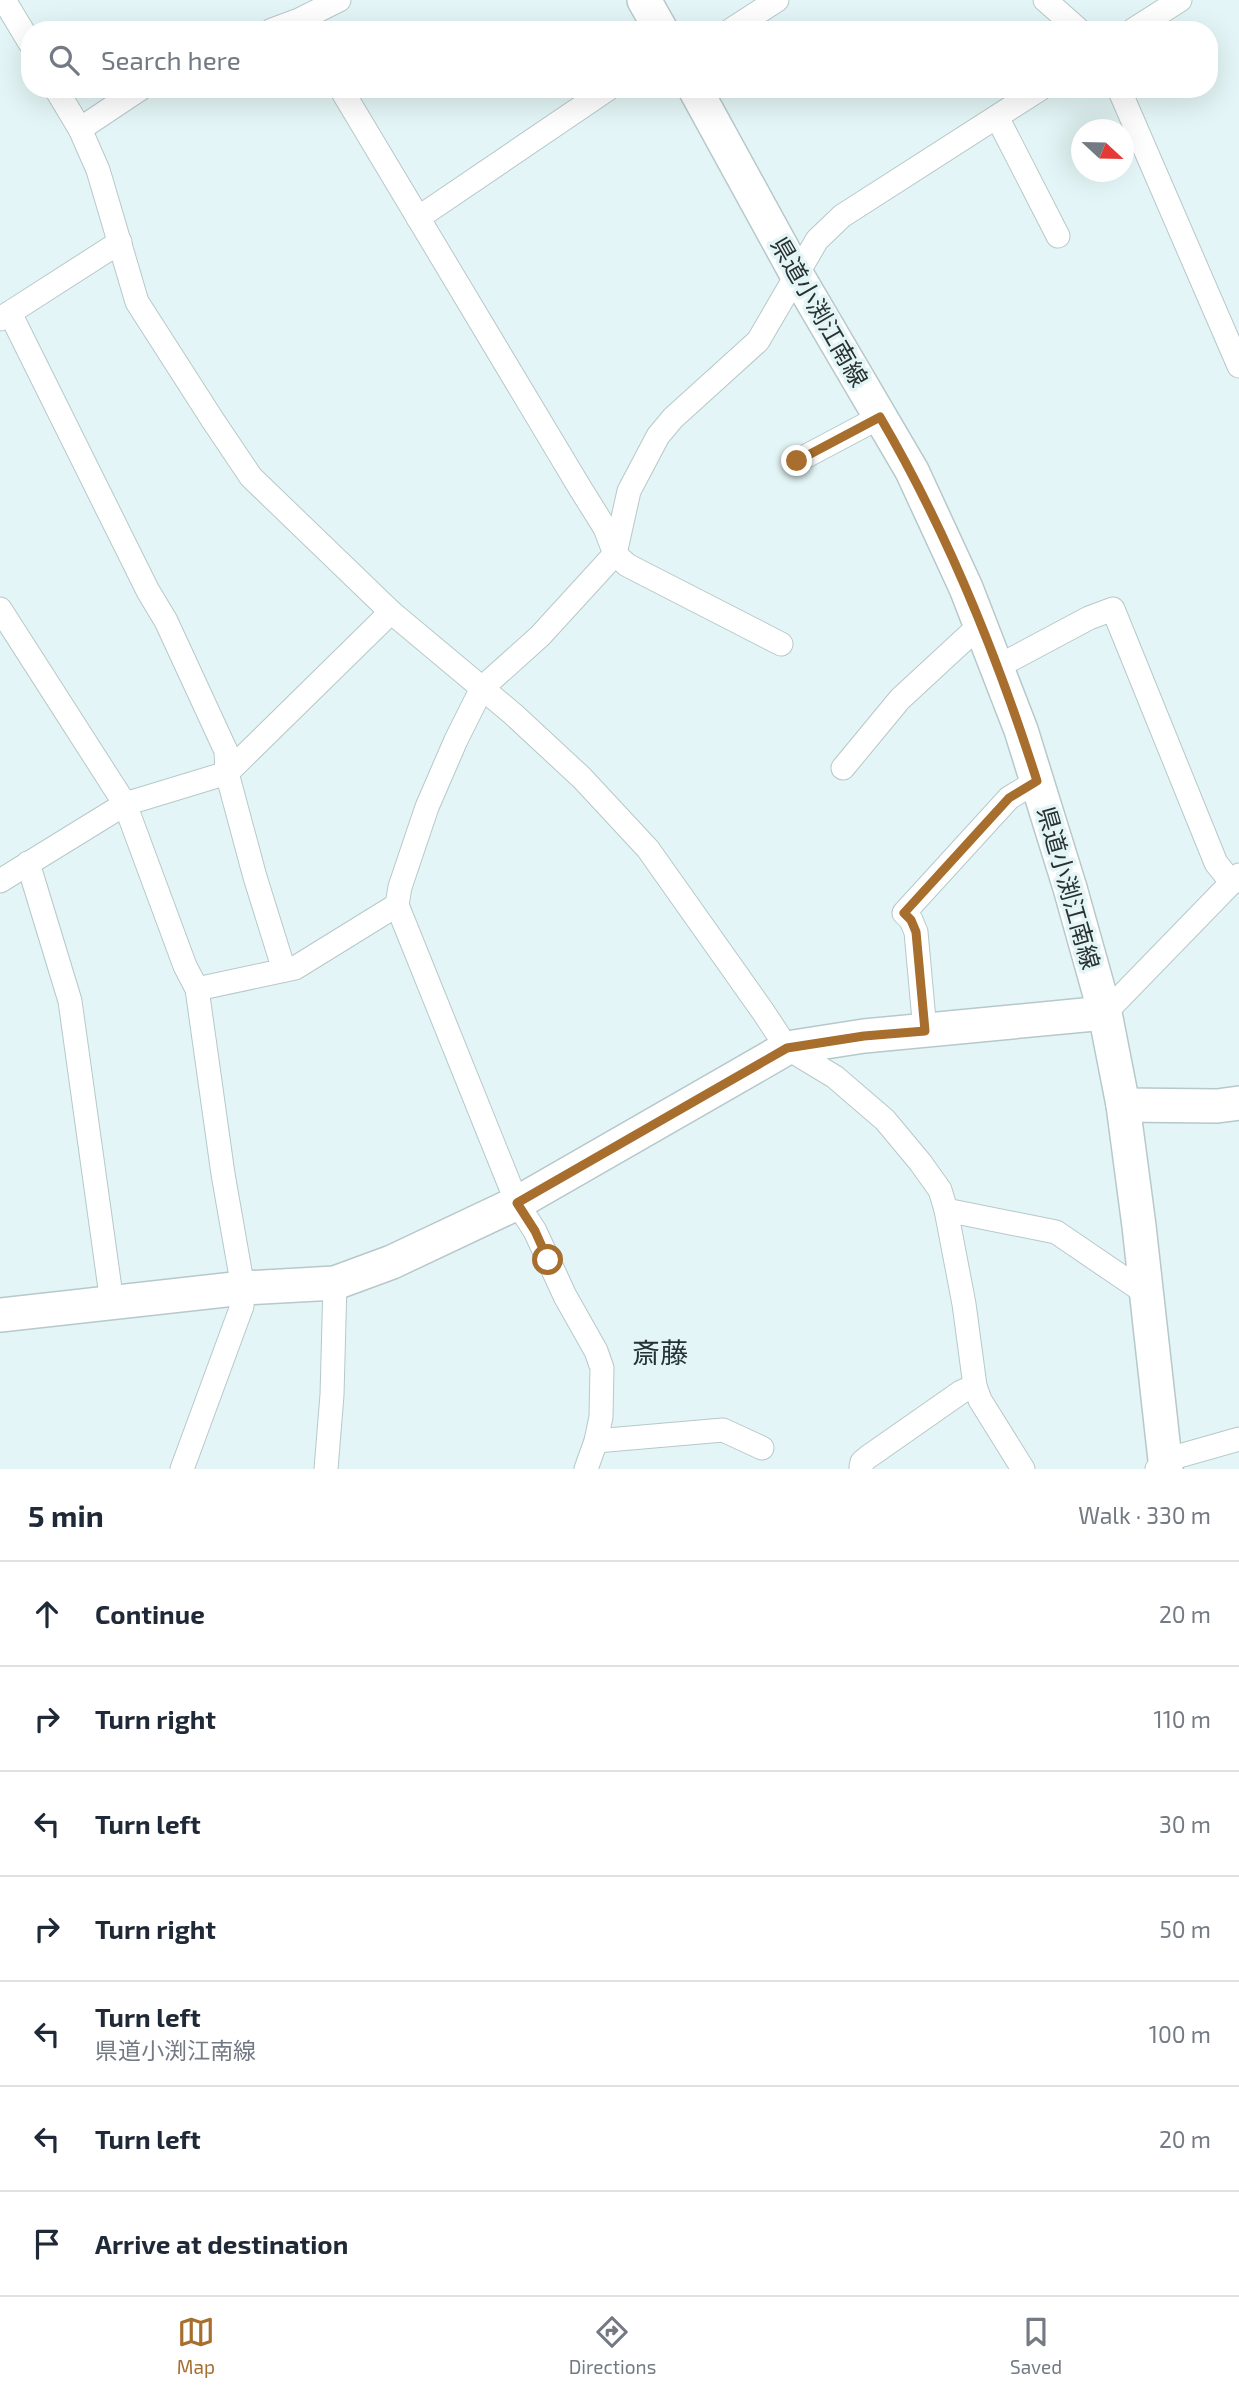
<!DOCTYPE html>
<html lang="en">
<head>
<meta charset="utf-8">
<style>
	body { margin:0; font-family:"Exo 2","Noto Sans JP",sans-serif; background:#f6f6f7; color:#1f2937 }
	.compass { position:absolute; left:1071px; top:119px; width:63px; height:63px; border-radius:50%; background:#fff; box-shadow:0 7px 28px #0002; rotate:112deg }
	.stop { position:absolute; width:21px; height:21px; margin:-16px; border:5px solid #a76e2d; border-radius:50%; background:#fff }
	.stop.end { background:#a76e2d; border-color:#fff; box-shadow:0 2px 7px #0008 }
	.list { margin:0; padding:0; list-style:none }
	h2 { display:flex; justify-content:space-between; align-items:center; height:91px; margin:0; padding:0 28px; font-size:30px }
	h2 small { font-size:23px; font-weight:400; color:#747a83 }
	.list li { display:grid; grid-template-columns:46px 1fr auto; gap:21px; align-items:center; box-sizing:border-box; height:105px; padding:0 28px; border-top:2px solid #e0e1e3 }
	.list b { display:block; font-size:26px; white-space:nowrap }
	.list p { margin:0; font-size:23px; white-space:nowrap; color:#747a83 }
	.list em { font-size:23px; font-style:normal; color:#747a83 }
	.icon { flex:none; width:38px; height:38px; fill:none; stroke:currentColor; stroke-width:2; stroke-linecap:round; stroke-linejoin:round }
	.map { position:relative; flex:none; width:1239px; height:1469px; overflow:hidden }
	.search { position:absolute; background:#fff; box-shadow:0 7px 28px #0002; left:21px; right:21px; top:21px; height:77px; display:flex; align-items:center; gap:18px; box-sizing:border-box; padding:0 24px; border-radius:28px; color:#747a83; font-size:26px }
	.sheet { height:826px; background:#fff }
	nav { display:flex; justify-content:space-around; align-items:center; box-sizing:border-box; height:98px; border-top:2px solid #e0e1e3; background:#fff; font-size:19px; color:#747a83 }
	nav a { display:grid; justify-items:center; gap:4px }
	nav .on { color:#a76e2d }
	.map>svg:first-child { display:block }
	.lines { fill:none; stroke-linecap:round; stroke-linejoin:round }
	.street-casing { stroke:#b7c8ca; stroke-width:25 }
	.secondary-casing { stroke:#b7c8ca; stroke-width:36 }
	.street { stroke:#fff; stroke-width:23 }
	.secondary { stroke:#fff; stroke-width:33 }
	.route { stroke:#a76e2d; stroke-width:9 }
	.labels { text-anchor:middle; stroke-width:7; stroke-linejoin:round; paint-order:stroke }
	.street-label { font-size:24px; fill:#2a3131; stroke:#e3f5f6 }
	.quarter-label { font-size:28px; fill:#253334; stroke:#e3f5f6 }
</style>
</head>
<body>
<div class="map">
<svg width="1239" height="1469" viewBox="0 0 1239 1469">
	<rect width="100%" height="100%" fill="#e3f5f6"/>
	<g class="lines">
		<defs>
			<g id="street">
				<polyline points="4,0 30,43"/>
				<polyline points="1045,0 1079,30"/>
				<polyline points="272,30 299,20 339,0"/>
				<polyline points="731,30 777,0"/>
				<polyline points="1133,30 1180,0"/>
				<polyline points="56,89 80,129 98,170 137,302 212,419 251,477 391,612 513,714 582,778 648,849 764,1013 787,1048 835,1077 885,1120 920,1162 940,1190 946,1210 964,1304 975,1386 980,1400 1023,1469"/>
				<polyline points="341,89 580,488 605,528 615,554 627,565 781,644"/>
				<polyline points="1119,89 1239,366"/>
				<polyline points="997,117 1058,236"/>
				<polyline points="80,129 140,89"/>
				<polyline points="418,218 608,89"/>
				<polyline points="10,313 148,591 166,621 226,751 227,773 255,877 284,970"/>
				<polyline points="0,319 120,242"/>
				<polyline points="797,461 880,417"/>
				<polyline points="0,609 125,804 185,966 197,989 223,1174 243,1288 242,1306 182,1469"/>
				<polyline points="997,667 1089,618 1113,609 1216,863 1232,883"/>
				<polyline points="843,768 900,699 980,625"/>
				<polyline points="28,863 70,1001 112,1303"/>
				<polyline points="0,881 125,804 227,773 391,612"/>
				<polyline points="197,989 295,968 397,905"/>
				<polyline points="1105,1013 1239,875"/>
				<polyline points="925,1031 916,932 911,920 904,913 1009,798 1037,781"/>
				<polyline points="946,1210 1056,1232 1147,1294"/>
				<polyline points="596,1441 723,1430 762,1448"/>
				<polyline points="861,1467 862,1462 868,1457 961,1392 975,1386"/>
				<polyline points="326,1469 332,1395 335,1283"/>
				<polyline points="586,1469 596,1441 601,1417 602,1368 596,1351 565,1296 535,1231 517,1203 397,905 400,887 427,807 456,740 482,688 540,636 615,554 629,491 658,436 673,418 758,341 817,240 842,216 1040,89"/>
				<polyline points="1157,1469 1165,1460 1239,1439"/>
			</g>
			<g id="secondary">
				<polyline points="644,0 661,30"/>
				<polyline points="695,89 797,275 912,471 966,588 1021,730 1070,888 1105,1013 1123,1105 1139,1226 1166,1469"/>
				<polyline points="1123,1105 1217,1106 1239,1103"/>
				<polyline points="0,1315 243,1288 335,1283 392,1262 517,1203 787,1048 864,1036 1105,1013"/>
			</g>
		</defs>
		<use href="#street" class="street-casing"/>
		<use href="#secondary" class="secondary-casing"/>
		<use href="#street" class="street"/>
		<use href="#secondary" class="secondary"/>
	</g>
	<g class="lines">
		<path class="route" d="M548 1260 535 1231 517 1203 787 1048 864 1036 925 1031 916 932 911 920 904 913 1009 798 1037 781C997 655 947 531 880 417L797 461"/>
	</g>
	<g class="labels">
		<g class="street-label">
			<text transform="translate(819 312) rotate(60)" y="8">県道小渕江南線</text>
			<text transform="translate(1068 888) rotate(74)" y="8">県道小渕江南線</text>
		</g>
		<g class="quarter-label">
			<text x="660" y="1363">斎藤</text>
		</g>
	</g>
</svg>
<svg class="compass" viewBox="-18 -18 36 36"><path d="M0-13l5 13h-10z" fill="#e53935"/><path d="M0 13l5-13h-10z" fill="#747a83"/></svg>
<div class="stop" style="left:548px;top:1260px"></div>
<div class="stop end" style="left:797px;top:461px"></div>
<div class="search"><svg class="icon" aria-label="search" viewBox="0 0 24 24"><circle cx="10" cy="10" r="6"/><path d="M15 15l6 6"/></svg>Search here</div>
</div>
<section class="sheet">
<h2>5 min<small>Walk · 330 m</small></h2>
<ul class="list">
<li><svg class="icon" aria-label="ahead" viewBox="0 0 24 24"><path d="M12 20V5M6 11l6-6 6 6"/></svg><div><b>Continue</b></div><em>20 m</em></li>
<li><svg class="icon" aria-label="right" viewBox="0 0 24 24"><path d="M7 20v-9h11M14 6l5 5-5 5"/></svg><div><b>Turn right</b></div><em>110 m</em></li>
<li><svg class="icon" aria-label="left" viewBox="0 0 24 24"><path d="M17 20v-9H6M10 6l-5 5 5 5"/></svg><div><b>Turn left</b></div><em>30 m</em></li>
<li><svg class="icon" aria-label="right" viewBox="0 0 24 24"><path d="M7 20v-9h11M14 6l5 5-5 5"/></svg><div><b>Turn right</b></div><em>50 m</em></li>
<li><svg class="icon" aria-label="left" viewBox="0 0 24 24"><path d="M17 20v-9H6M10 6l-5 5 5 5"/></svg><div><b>Turn left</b><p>県道小渕江南線</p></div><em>100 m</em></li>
<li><svg class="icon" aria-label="left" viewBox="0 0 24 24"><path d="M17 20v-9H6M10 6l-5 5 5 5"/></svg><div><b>Turn left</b></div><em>20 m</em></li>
<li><svg class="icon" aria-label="arrive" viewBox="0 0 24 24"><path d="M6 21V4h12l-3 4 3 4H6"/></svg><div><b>Arrive at destination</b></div></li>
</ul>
</section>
<nav>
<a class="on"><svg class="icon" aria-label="map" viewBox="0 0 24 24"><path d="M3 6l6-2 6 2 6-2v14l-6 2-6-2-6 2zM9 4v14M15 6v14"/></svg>Map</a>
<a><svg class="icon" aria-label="directions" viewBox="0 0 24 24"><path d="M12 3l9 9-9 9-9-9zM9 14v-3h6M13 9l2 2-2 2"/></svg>Directions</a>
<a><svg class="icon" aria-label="saved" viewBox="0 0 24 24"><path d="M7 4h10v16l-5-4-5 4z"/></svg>Saved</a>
</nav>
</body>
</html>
